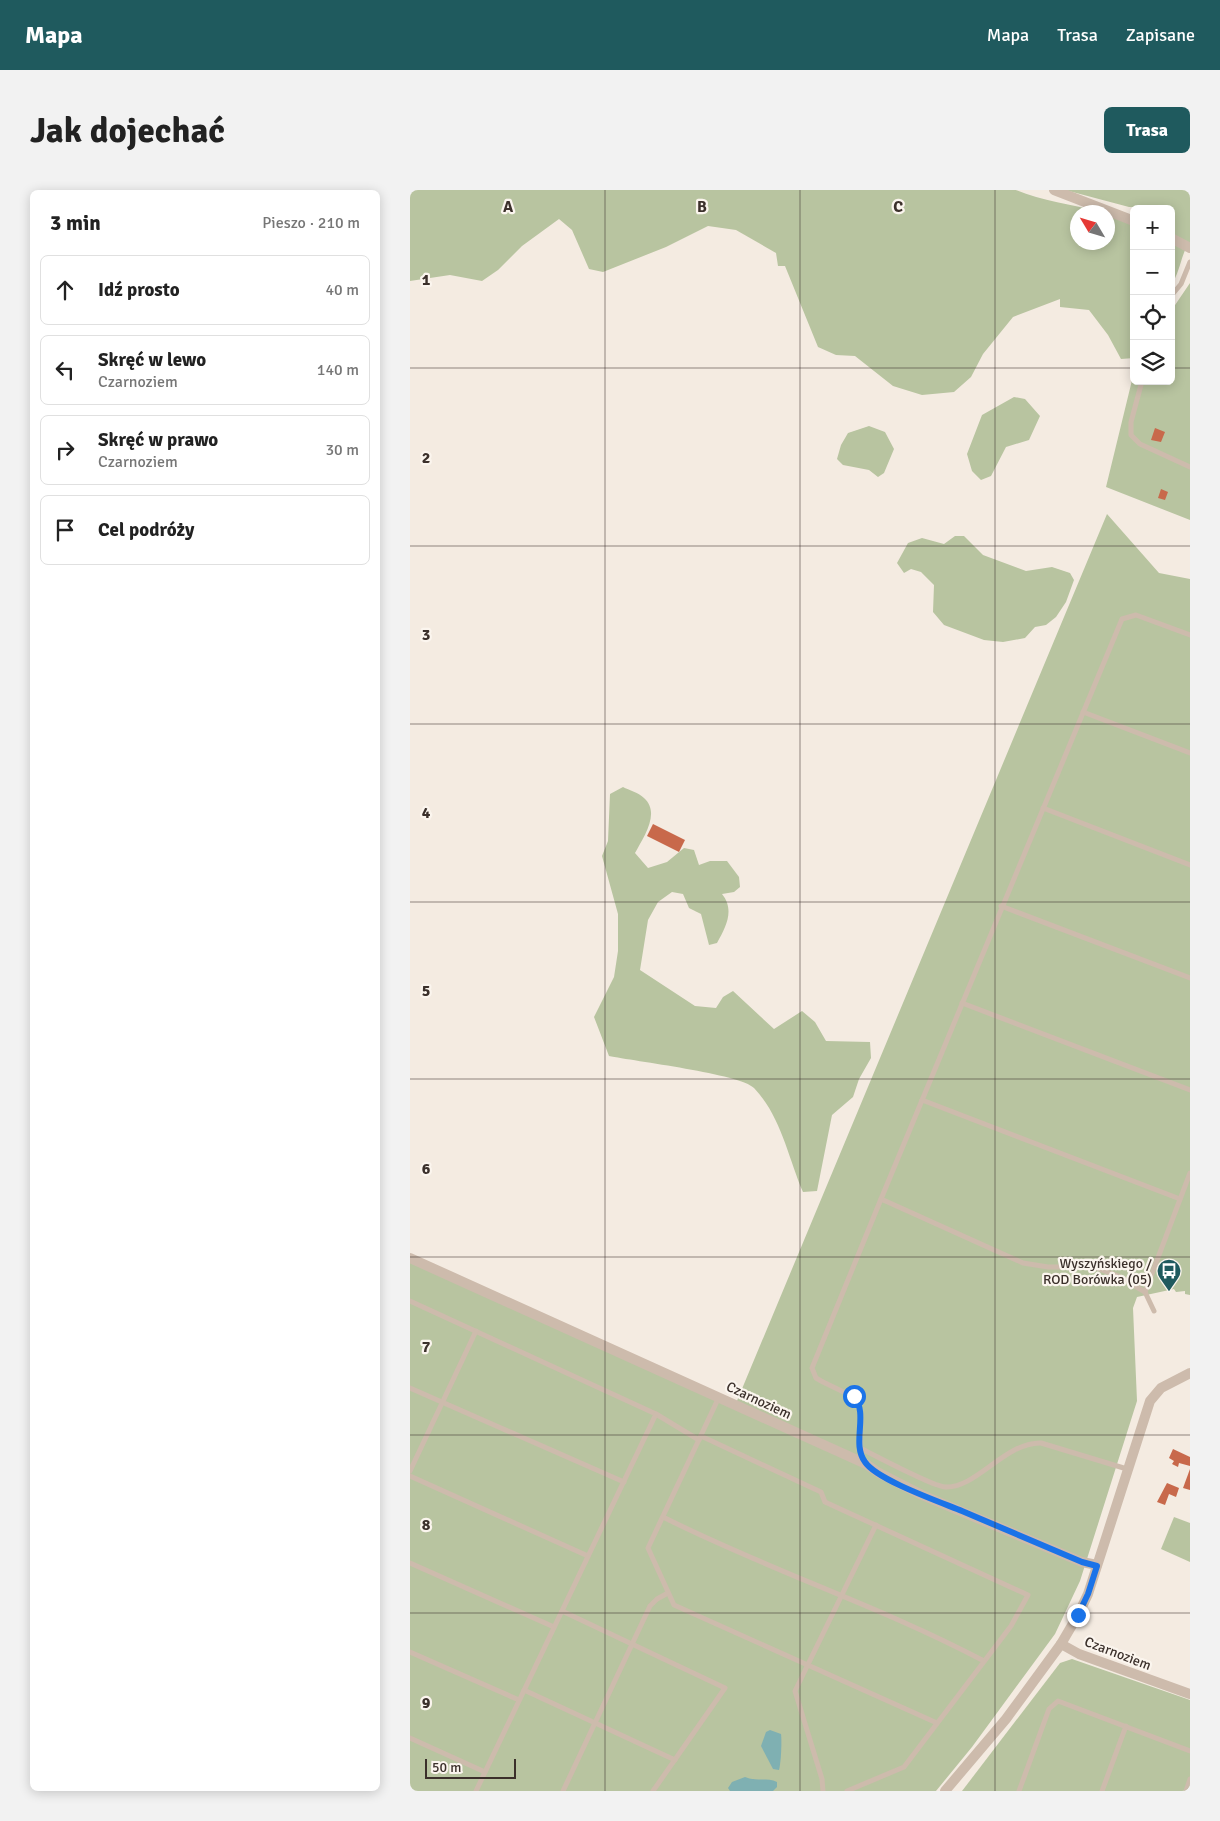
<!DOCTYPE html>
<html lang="pl">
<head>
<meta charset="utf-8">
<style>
	body { margin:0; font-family:Signika,sans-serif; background:#f2f2f2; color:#222 }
	.controls { position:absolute; right:15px; top:15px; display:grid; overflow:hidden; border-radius:8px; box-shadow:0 2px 12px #0003 }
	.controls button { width:45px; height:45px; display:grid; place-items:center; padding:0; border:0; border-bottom:1px solid #e0e0e0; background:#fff; color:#222; font:25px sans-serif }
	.compass { position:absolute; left:660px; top:15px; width:45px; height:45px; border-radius:50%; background:#fff; box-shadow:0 2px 12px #0003; rotate:308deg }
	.scale { position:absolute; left:15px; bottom:12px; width:91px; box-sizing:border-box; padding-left:5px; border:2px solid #3b302b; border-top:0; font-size:14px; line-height:18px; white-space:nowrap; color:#3b302b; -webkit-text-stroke:4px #fbf5ee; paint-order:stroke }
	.stop { position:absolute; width:15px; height:15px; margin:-11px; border:4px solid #1a73e8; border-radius:50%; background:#fff }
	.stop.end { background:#1a73e8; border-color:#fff; box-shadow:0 1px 5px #0008 }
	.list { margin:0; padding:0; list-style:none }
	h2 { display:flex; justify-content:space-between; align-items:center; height:65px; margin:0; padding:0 20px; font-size:21px }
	h2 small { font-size:16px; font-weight:400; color:#767676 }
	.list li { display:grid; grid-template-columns:32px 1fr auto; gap:15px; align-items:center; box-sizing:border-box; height:70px; margin:0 10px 10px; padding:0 10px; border:1px solid #e0e0e0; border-radius:8px }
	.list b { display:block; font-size:19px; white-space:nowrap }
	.list p { margin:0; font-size:16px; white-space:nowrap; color:#767676 }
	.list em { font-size:16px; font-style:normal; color:#767676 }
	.icon { flex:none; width:28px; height:28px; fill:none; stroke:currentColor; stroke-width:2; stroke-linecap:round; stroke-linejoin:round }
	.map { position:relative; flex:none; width:780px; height:1601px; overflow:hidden; border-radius:8px }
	header { display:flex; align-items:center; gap:30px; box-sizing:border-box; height:70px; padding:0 25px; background:#1f5a5e; color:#fff }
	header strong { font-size:24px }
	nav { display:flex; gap:28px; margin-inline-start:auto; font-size:18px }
	.intro { display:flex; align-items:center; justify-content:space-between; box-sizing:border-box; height:120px; padding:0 30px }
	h1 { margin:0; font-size:35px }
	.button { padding:12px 22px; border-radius:8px; background:#1f5a5e; color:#fff; font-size:18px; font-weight:700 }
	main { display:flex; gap:30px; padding:0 30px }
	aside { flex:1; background:#fff; border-radius:8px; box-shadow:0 2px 12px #0003 }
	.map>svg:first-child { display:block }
	.green { fill:#b8c4a0 }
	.water { fill:#7fb0b2 }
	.building { fill:#c8694b }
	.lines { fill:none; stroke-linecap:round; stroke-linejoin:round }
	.lane { stroke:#cdbbac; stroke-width:5 }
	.street { stroke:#cdbbac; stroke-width:10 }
	.route { stroke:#1a73e8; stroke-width:6 }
	.grid { fill:none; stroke:#3b302b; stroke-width:1; stroke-opacity:0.55 }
	.labels { text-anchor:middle; stroke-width:4.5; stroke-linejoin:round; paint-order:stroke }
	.poi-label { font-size:14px; fill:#3b302b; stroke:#fbf5ee; text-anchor:end }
	.street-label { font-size:14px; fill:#3b302b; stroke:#fbf5ee }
	.grid-label { font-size:16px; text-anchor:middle; font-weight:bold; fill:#3b302b; stroke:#fbf5ee; stroke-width:4.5; stroke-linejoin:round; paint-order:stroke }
</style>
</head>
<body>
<header>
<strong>Mapa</strong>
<nav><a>Mapa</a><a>Trasa</a><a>Zapisane</a></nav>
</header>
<div class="intro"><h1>Jak dojechać</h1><a class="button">Trasa</a></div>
<main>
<aside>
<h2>3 min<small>Pieszo · 210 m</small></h2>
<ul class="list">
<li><svg class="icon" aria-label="ahead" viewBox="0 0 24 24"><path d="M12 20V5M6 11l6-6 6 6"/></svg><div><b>Idź prosto</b></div><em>40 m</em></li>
<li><svg class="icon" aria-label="left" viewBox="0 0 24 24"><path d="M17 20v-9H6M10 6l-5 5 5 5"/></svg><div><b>Skręć w lewo</b><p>Czarnoziem</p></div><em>140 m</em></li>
<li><svg class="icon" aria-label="right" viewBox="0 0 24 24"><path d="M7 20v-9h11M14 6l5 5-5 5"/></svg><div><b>Skręć w prawo</b><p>Czarnoziem</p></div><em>30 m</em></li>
<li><svg class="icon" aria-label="arrive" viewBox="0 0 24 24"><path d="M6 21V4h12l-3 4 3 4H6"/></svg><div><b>Cel podróży</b></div></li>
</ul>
</aside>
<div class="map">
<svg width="780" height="1601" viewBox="0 0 780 1601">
	<rect width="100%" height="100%" fill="#f4ebe1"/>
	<g class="green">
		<path d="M0 0H606C632 11 662 14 690 22H668V52H698V25L724 35V168L711 169 698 145 679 120 650 117V109L603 127 573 164 561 187 544 202 512 205 483 196 445 166 426 165 408 157 375 76H368L366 63 326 40 298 36 256 57 193 82 179 79 162 40 149 29 112 56 88 80 72 91 40 85 0 91Z"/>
		<path d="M655 0H780V60L776 58C770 71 769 84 761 95V19L719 17Z"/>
		<polygon points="780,93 780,330 696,297 724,182 724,191 761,191 761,121"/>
		<polygon points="604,207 615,209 630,226 619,250 596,257 581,286 571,290 562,281 557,264 572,225"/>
		<polygon points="459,236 475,242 484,259 474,283 468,287 459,280 433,275 427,269 431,255 438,243"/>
		<polygon points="697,324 749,383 780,389 780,1105 775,1104 775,1101 766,1102 764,1099 727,1107 723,1118 727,1211 670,1391 645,1444 562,1557 526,1601 0,1601 0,1072 324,1218"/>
		<polygon points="545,346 554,346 573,365 616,381 642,377 660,383 664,390 656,412 646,427 636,435 625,437 615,448 593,452 574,450 534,435 523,422 524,395 511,382 501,379 494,383 487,373 498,353 512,348 534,354"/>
		<path d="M213 597C219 600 229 603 234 608 251 623 233 648 225 663L238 678 257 672 274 658 284 660 289 675 300 671H317L329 687 330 697 324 702 312 704C325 720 316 737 307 753L299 755 291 724 279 718 273 704 262 702 248 712 238 730 230 780 285 816 306 818 313 807 323 801 364 839 392 821 405 832 416 851 460 852 461 868 449 889 443 907 422 925 407 1001 393 1002C378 967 371 926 344 898 331 884 223 871 199 866L184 827 204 787 208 761V724L192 666 198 651 200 604Z"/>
		<polygon points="764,1327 780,1333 780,1372 751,1359"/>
		<polygon points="662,1469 780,1510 780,1601 552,1601 650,1473"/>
	</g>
	<g class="water">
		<path d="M360 1540 371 1544C372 1551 371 1573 369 1580L363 1579 351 1556 356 1542Z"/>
		<path d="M335 1587C347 1592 357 1587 367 1592V1597L363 1601H320L318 1598 322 1592Z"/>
	</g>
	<g class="building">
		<polygon points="745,238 755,242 751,252 741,250"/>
		<polygon points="751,299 758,302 755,310 748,308"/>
		<polygon points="243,634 275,650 269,662 237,646"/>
		<polygon points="763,1259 780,1267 780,1276 769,1273 768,1277 762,1274 764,1271 759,1268"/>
		<polygon points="780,1279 780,1300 773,1298"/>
		<polygon points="757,1293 769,1298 766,1307 759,1304 755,1315 747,1312"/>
	</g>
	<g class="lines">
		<g class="lane">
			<polyline points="761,106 771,94 780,72"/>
			<polyline points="732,191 721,232 721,245 730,254 780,277"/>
			<polyline points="673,522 780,563"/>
			<polyline points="633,618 780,675"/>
			<polyline points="591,716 780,788"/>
			<polyline points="552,813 780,900"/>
			<polyline points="512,910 770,1009"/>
			<polyline points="735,1102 780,983"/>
			<polyline points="0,1111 246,1224 289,1250"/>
			<polyline points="744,1121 735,1102 708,1086 684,1077 638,1077 613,1073 471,1009 712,429 726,425 780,445"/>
			<polyline points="0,1198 214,1292"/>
			<polyline points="309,1207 238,1358 264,1415 527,1533"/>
			<polyline points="291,1246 411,1302 415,1312 618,1405 601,1436 494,1577 437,1601"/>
			<path d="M450 1258C466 1266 522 1296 535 1297 566 1299 595 1252 631 1253L717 1279"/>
			<path d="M455 1273C443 1253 459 1224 444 1207L413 1192 406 1188 402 1178 471 1009"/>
			<polyline points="0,1281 66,1141"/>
			<polyline points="0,1286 178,1366"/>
			<path d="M253 1327C358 1380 470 1416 574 1471"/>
			<polyline points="0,1373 144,1437"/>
			<polyline points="152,1421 315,1498 243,1601"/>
			<polyline points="0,1462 109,1510"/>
			<polyline points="114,1500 265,1570"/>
			<polyline points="0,1548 75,1582"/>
			<polyline points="66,1601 246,1224"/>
			<polyline points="153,1601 240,1416 247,1409 258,1403"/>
			<polyline points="413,1601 412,1589 385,1501 466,1335"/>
			<polyline points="609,1601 639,1519 648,1511 780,1561"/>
			<polyline points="692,1601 716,1536"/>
			<polyline points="776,1601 780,1589"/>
		</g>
		<g class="street">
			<polyline points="644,0 724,31"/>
			<polyline points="761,48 780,58"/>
			<polyline points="0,1068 456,1274 469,1283 512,1305 672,1372 687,1375"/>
			<polyline points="651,1454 669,1464 780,1504"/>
			<polyline points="535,1601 596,1529 651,1454 668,1425 678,1404 740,1211 751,1198 780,1183"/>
		</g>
	</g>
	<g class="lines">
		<path class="route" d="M444 1206C459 1225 441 1253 455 1272 467 1290 530 1312 552 1321 592 1338 632 1355 672 1372L687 1376 678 1404 668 1425"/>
	</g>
	<path class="grid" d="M195 0V1601M390 0V1601M585 0V1601M0 178H724M761 178H780M0 356H780M0 534H780M0 712H780M0 889H780M0 1067H780M0 1245H780M0 1423H780"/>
	<defs>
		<symbol id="bus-pin" viewBox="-11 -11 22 30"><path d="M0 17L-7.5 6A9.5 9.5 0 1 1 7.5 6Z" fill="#1f5a5e" stroke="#fbf5ee"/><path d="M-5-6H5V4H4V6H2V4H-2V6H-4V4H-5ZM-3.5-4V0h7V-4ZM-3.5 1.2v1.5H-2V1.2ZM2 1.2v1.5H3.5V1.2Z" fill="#fff"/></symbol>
	</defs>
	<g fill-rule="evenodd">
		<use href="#bus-pin" x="745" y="1067" width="28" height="38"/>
	</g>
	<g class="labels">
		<g class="poi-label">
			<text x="742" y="1078">Wyszyńskiego /<tspan x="742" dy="16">ROD Borówka (05)</tspan></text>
		</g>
		<g class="street-label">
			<text transform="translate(349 1210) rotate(25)" y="5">Czarnoziem</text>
			<text transform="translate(708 1463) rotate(21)" y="5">Czarnoziem</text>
		</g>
	</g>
	<g class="grid-label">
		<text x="98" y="22">A</text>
		<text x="292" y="22">B</text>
		<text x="488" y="22">C</text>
		<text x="16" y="95">1</text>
		<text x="16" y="273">2</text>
		<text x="16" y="450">3</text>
		<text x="16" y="628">4</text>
		<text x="16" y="806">5</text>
		<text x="16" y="984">6</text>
		<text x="16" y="1162">7</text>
		<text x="16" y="1340">8</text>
		<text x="16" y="1518">9</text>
	</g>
</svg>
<div class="controls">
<button>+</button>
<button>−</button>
<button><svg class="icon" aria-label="locate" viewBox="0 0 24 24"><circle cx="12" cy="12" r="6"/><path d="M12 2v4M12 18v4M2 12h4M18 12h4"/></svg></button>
<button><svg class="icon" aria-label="layers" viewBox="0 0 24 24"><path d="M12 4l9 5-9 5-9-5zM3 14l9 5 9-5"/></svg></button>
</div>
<svg class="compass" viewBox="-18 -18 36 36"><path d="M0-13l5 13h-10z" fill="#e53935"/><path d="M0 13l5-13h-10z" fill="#767676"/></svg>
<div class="scale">50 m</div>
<div class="stop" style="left:444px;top:1206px"></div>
<div class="stop end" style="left:668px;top:1425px"></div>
</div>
</main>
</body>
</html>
